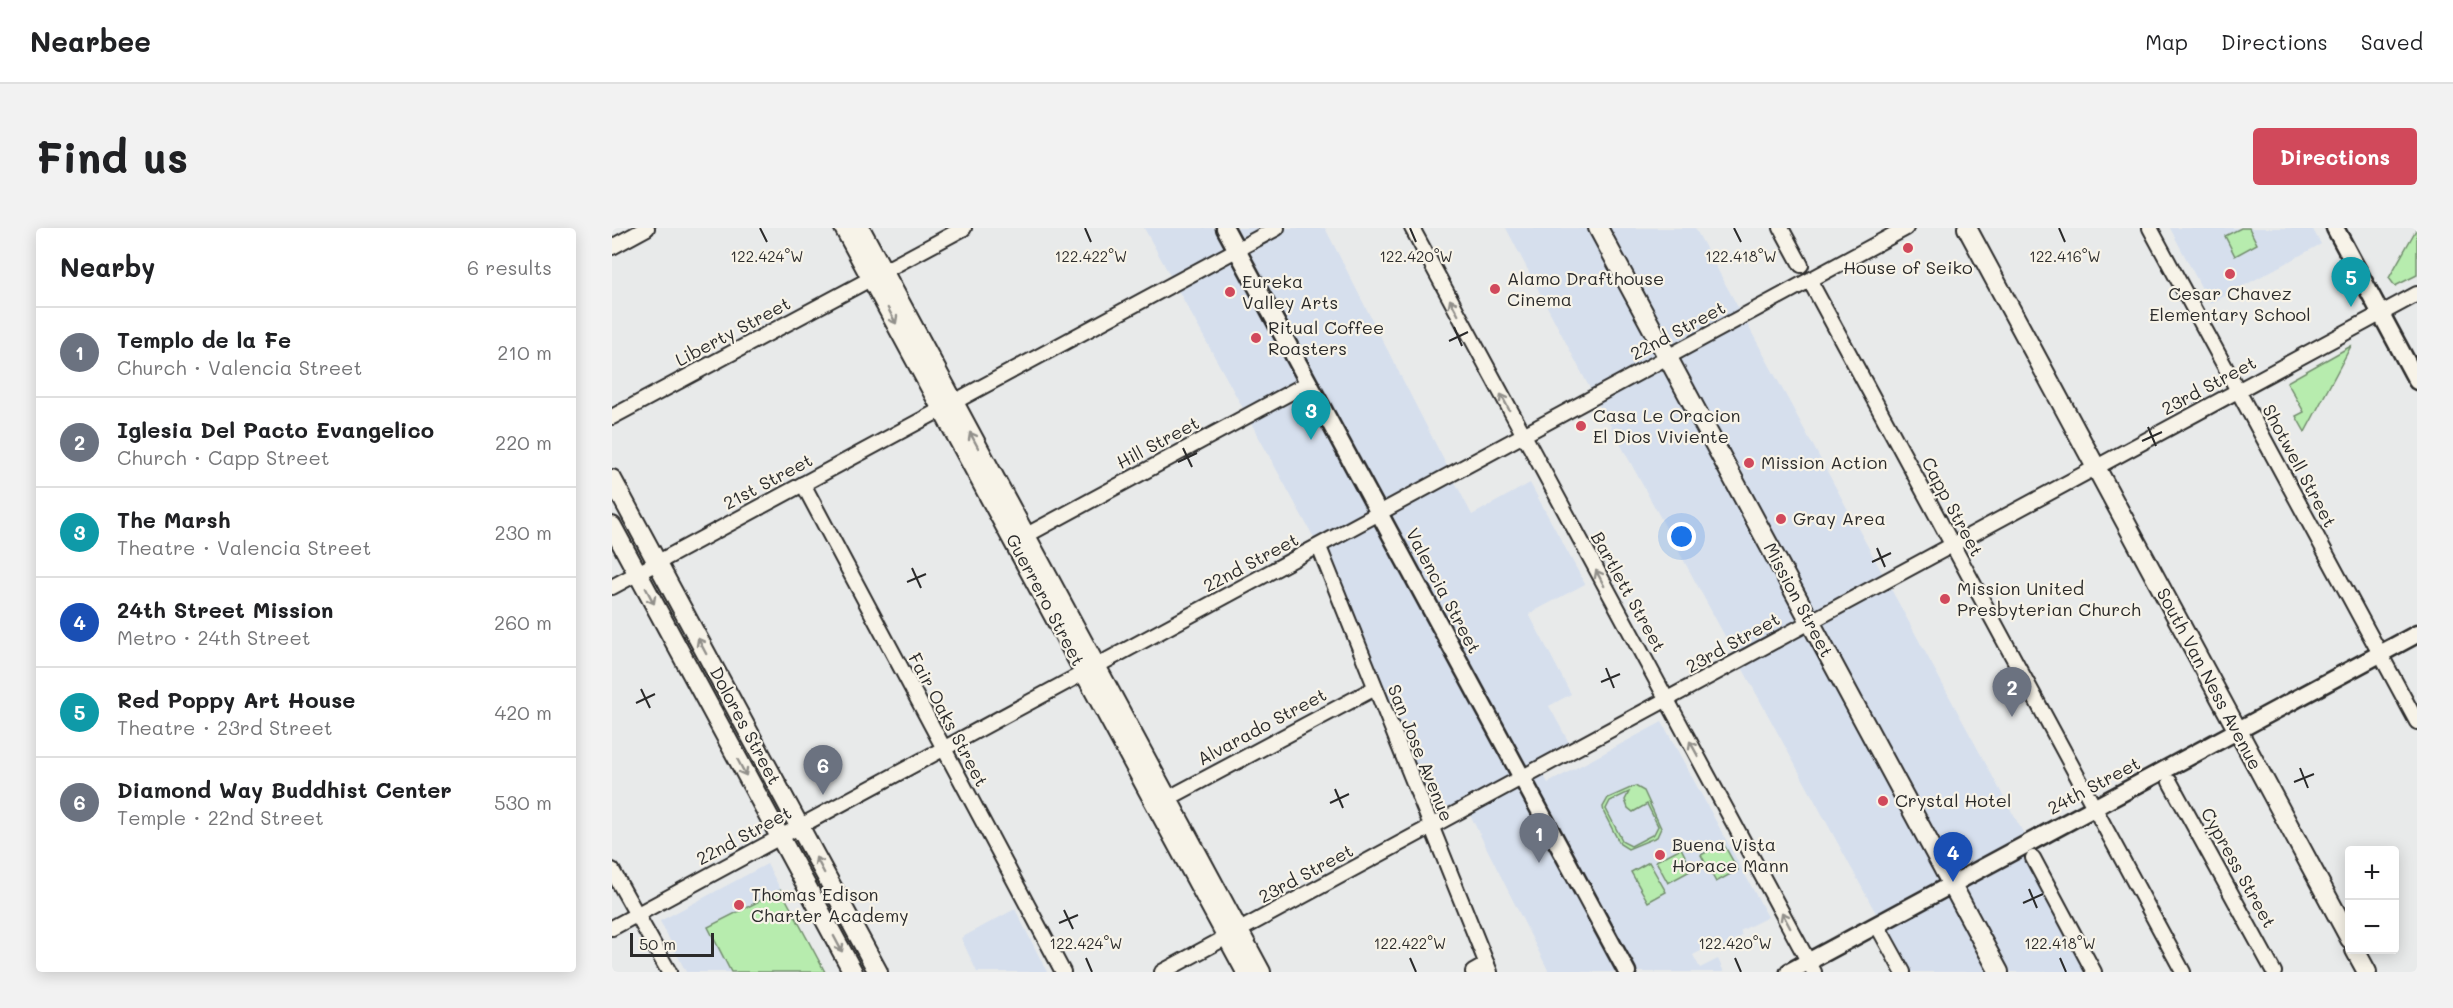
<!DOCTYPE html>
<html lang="en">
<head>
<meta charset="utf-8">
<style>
	body { margin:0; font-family:Mali,sans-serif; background:#f2f2f2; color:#202124 }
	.controls { position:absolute; right:18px; bottom:18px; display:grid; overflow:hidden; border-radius:6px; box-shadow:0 3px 15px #0003 }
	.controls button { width:54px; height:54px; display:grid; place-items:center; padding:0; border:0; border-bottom:2px solid #e0e0e0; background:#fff; color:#202124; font:30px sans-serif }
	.scale { position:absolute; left:18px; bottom:15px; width:84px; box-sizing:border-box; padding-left:6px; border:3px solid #2b2b2b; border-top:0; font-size:16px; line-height:21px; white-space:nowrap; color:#2b2b2b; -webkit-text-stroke:4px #f7f3e8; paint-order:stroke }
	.you { position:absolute; left:1070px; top:309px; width:21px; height:21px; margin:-15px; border:4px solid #fff; border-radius:50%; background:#1a73e8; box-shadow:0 0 0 9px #1a73e833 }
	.badge { display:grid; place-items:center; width:39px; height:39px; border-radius:50%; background:#d1495b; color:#fff; font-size:20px; font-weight:700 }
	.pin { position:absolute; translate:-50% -50px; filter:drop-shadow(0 2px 3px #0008) }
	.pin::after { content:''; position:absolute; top:32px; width:21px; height:18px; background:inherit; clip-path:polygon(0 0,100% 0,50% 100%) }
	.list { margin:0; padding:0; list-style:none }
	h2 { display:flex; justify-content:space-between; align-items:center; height:78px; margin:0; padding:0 24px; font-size:26px }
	h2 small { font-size:20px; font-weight:400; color:#757577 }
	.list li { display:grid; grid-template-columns:39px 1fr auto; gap:18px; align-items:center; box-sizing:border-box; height:90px; padding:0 24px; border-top:2px solid #e0e0e0 }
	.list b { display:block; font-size:22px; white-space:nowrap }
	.list p { margin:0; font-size:20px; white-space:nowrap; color:#757577 }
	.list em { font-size:20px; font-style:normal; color:#757577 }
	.map { position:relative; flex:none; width:1805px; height:744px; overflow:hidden; border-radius:6px }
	header { display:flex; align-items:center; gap:36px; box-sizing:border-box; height:84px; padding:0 30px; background:#fff; border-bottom:2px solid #e0e0e0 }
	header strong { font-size:28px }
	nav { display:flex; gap:33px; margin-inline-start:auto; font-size:21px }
	.intro { display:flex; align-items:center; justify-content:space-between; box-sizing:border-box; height:144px; padding:0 36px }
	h1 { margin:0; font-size:42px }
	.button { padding:15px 27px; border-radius:6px; background:#d1495b; color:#fff; font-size:21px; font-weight:700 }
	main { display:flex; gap:36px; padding:0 36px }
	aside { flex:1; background:#fff; border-radius:6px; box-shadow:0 3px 15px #0003 }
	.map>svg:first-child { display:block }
	.built { fill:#d6dfed }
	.green { fill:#b7ecae; stroke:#718c6c; stroke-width:1.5; fill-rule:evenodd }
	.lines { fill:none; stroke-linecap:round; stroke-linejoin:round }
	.minor-casing { stroke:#2b2b2b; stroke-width:18 }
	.tertiary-casing { stroke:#2b2b2b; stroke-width:21 }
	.secondary-casing { stroke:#2b2b2b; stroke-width:22 }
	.minor { stroke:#f7f3e8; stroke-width:14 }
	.tertiary { stroke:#f7f3e8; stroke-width:16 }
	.secondary { stroke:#f7f3e8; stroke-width:18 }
	.oneway { stroke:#918f8a }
	.ticks { fill:none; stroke:#2b2b2b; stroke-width:2 }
	.poi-dot { fill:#d1495b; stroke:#f7f3e8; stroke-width:2 }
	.labels { text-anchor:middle; stroke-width:4.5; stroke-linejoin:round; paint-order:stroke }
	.poi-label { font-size:18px; fill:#2b2b2b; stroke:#f7f3e8; text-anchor:start }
	.street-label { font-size:18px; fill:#2b2b2b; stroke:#f7f3e8 }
	.ticks-label { font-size:15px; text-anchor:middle; fill:#2b2b2b; stroke:#f7f3e8; stroke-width:4.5; stroke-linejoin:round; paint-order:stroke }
</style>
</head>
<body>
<header>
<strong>Nearbee</strong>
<nav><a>Map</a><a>Directions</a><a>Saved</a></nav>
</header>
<div class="intro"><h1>Find us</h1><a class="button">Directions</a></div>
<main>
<aside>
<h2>Nearby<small>6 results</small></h2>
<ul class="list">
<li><span class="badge" style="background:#6b7280">1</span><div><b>Templo de la Fe</b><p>Church · Valencia Street</p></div><em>210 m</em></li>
<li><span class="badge" style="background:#6b7280">2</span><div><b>Iglesia Del Pacto Evangelico</b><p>Church · Capp Street</p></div><em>220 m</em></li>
<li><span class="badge" style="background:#0f9aa8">3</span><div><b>The Marsh</b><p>Theatre · Valencia Street</p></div><em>230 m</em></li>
<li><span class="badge" style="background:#1a4fb4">4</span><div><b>24th Street Mission</b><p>Metro · 24th Street</p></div><em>260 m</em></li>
<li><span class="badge" style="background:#0f9aa8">5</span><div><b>Red Poppy Art House</b><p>Theatre · 23rd Street</p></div><em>420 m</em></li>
<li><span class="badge" style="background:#6b7280">6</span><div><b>Diamond Way Buddhist Center</b><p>Temple · 22nd Street</p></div><em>530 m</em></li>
</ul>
</aside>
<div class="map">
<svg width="1805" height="744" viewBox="0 0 1805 744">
	<rect width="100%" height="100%" fill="#e8eaea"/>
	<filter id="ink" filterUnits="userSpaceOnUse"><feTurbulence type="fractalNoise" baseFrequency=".0167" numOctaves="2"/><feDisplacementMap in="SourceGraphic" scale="12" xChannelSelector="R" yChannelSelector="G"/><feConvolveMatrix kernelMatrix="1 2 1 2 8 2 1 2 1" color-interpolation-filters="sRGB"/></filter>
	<g filter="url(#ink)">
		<g class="built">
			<polygon points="532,0 713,0 860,287 918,255 973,356 917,386 959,466 937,478 961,522 928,540 936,555 1050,494 1156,689 1128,703 1130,708 1104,722 1102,719 1098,718 1081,727 1088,740 1106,731 1112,744 937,744 855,581 818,600 707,319"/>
			<polygon points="894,0 1083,0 1413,608 1409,612 1481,744 1296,744 974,153"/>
			<polygon points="1558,0 1700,0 1709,16 1598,76"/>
			<polygon points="155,636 213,744 74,744 48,693"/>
			<polygon points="403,681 435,744 365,744 349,710"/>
		</g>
		<g class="green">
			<polygon points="1629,0 1637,0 1645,16 1623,28 1613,8"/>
			<polygon points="1805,0 1805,47 1783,58 1777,50"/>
			<polygon points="1739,118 1693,204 1684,188 1692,184 1675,154"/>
			<path d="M1023 558 1032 563 1049 600 1045 609 1016 621 1008 616 992 585 991 579 996 570ZM1017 564 1013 572 1016 580 1021 584 1035 576 1046 598 1042 606 1019 618 1011 614 994 581 998 573Z"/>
			<polygon points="1111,615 1126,642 1104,654 1089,627"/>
			<polygon points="1069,620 1080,642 1056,655 1044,633"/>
			<polygon points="1037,634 1054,664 1036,674 1019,644"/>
			<polygon points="169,662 213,744 119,744 96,699"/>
		</g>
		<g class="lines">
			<defs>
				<g id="minor">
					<polyline points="800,0 1202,744"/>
					<polyline points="1169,0 1189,37"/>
					<polyline points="1538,0 1805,494"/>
					<polyline points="0,19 35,0"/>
					<polyline points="272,43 352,0"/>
					<polyline points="1198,53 1571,744"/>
					<polyline points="342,174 665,0"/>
					<polyline points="0,189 260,50"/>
					<polyline points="191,256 451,744"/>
					<polyline points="413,308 696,155"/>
					<polyline points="707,319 878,744"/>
					<polyline points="0,359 330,181"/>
					<polyline points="1558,554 1662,744"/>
					<polyline points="555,571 763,460"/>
					<polyline points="1421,630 1482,744"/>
					<polyline points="0,642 57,744"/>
					<polyline points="1265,697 1291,744"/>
					<polyline points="0,700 1294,0"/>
					<polyline points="550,744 1805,66"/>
					<polyline points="861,744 875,736"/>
				</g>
				<g id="tertiary">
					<polyline points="613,0 1015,744"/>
					<polyline points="1723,0 1805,153"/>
					<polyline points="1177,744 1805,406"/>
				</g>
				<g id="secondary">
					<polyline points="232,0 634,744"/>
					<polyline points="248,0 649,744"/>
					<polyline points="986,0 1387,744"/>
					<polyline points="1355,0 1738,711"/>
					<polyline points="0,251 266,744"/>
					<polyline points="0,298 241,744"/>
					<polyline points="1743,722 1755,744"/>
				</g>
			</defs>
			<use href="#minor" class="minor-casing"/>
			<use href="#tertiary" class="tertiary-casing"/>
			<use href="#secondary" class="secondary-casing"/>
			<use href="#minor" class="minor"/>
			<use href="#tertiary" class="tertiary"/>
			<use href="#secondary" class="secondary"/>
		</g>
		<defs><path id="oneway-shaft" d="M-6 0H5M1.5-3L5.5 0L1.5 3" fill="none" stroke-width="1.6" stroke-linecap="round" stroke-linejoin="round" transform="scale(1.5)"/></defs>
		<g class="oneway">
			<use href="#oneway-shaft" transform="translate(842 79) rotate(-118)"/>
			<use href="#oneway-shaft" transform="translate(280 88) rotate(62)"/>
			<use href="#oneway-shaft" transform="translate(893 174) rotate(-118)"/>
			<use href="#oneway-shaft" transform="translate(362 212) rotate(-118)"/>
			<use href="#oneway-shaft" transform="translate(988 350) rotate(-118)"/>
			<use href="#oneway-shaft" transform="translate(38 368) rotate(62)"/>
			<use href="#oneway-shaft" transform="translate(90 418) rotate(-118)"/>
			<use href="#oneway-shaft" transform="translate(1082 521) rotate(-119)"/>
			<use href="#oneway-shaft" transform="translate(130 540) rotate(62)"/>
			<use href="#oneway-shaft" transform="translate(208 637) rotate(-118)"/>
			<use href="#oneway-shaft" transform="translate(1174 692) rotate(-118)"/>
			<use href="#oneway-shaft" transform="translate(226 716) rotate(62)"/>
		</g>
	</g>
	<path class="ticks" d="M148 0 155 14M473 0 479 14M798 0 804 14M1122 0 1129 14M1447 0 1453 14M842 99 850 118M837 113 856 104M1536 199 1544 218M1530 213 1550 204M571 220 580 239M566 234 585 225M1265 320 1273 339M1260 334 1279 325M300 340 309 360M295 354 314 346M994 440 1002 460M989 454 1008 446M29 461 38 480M24 475 43 466M1688 540 1696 560M1682 554 1702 546M723 561 731 580M718 575 737 566M1417 661 1425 680M1411 675 1431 666M452 682 461 701M447 695 466 687M474 730 480 744M798 730 804 744M1123 730 1129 744M1448 730 1454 744"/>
	<g class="poi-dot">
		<circle cx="1296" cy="20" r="6"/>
		<circle cx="1618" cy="46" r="6"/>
		<circle cx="883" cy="61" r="6"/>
		<circle cx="618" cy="64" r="6"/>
		<circle cx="644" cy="110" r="6"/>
		<circle cx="969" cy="198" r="6"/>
		<circle cx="1137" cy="235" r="6"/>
		<circle cx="1169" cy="291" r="6"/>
		<circle cx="1333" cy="371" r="6"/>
		<circle cx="1271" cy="573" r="6"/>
		<circle cx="1048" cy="627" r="6"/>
		<circle cx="127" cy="677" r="6"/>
	</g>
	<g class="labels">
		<g class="poi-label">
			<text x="1296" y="46" text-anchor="middle">House of Seiko</text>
			<text x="895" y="57">Alamo Drafthouse<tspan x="895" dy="21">Cinema</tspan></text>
			<text x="630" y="60">Eureka<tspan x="630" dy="21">Valley Arts</tspan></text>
			<text x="1618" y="72" text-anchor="middle">Cesar Chavez<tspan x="1618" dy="21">Elementary School</tspan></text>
			<text x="656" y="106">Ritual Coffee<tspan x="656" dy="21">Roasters</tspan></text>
			<text x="981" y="194">Casa Le Oracion<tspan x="981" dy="21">El Dios Viviente</tspan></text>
			<text x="1149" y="241">Mission Action</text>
			<text x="1181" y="297">Gray Area</text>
			<text x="1345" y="367">Mission United<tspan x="1345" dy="21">Presbyterian Church</tspan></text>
			<text x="1283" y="579">Crystal Hotel</text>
			<text x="1060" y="623">Buena Vista<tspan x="1060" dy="21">Horace Mann</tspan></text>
			<text x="139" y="673">Thomas Edison<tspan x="139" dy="21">Charter Academy</tspan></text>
		</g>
		<g class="street-label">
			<text transform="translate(1066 103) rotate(-28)" y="6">22nd Street</text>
			<text transform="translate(121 104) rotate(-28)" y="6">Liberty Street</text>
			<text transform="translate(1597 158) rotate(-28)" y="6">23rd Street</text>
			<text transform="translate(546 215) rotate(-28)" y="6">Hill Street</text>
			<text transform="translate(1687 238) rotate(62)" y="6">Shotwell Street</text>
			<text transform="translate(156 254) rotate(-28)" y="6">21st Street</text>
			<text transform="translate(1340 279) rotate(62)" y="6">Capp Street</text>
			<text transform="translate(639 335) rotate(-28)" y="6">22nd Street</text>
			<text transform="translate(831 363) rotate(62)" y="6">Valencia Street</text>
			<text transform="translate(1016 364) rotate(61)" y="6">Bartlett Street</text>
			<text transform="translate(433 372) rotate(62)" y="6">Guerrero Street</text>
			<text transform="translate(1186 372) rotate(62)" y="6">Mission Street</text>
			<text transform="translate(1121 415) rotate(-29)" y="6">23rd Street</text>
			<text transform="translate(1597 451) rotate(62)" y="6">South Van Ness Avenue</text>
			<text transform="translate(336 492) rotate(62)" y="6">Fair Oaks Street</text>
			<text transform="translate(133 498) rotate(62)" y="6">Dolores Street</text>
			<text transform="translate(650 499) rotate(-28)" y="6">Alvarado Street</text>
			<text transform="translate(808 525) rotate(68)" y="6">San Jose Avenue</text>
			<text transform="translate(1482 558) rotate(-28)" y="6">24th Street</text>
			<text transform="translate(132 608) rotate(-28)" y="6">22nd Street</text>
			<text transform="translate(1626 640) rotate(61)" y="6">Cypress Street</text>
			<text transform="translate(694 646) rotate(-28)" y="6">23rd Street</text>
		</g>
	</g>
	<g class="ticks-label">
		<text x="155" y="34">122.424°W</text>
		<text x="479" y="34">122.422°W</text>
		<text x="804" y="34">122.420°W</text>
		<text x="1129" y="34">122.418°W</text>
		<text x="1453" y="34">122.416°W</text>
		<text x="474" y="721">122.424°W</text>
		<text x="798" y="721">122.422°W</text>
		<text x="1123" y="721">122.420°W</text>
		<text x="1448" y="721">122.418°W</text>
	</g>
</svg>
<div class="controls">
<button>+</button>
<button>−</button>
</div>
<div class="scale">50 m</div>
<div class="you"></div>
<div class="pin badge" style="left:927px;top:635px;background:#6b7280">1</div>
<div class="pin badge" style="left:1400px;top:489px;background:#6b7280">2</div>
<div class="pin badge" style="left:699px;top:212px;background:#0f9aa8">3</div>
<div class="pin badge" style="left:1341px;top:654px;background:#1a4fb4">4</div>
<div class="pin badge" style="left:1739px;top:79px;background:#0f9aa8">5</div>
<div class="pin badge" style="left:211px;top:567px;background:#6b7280">6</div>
</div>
</main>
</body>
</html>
